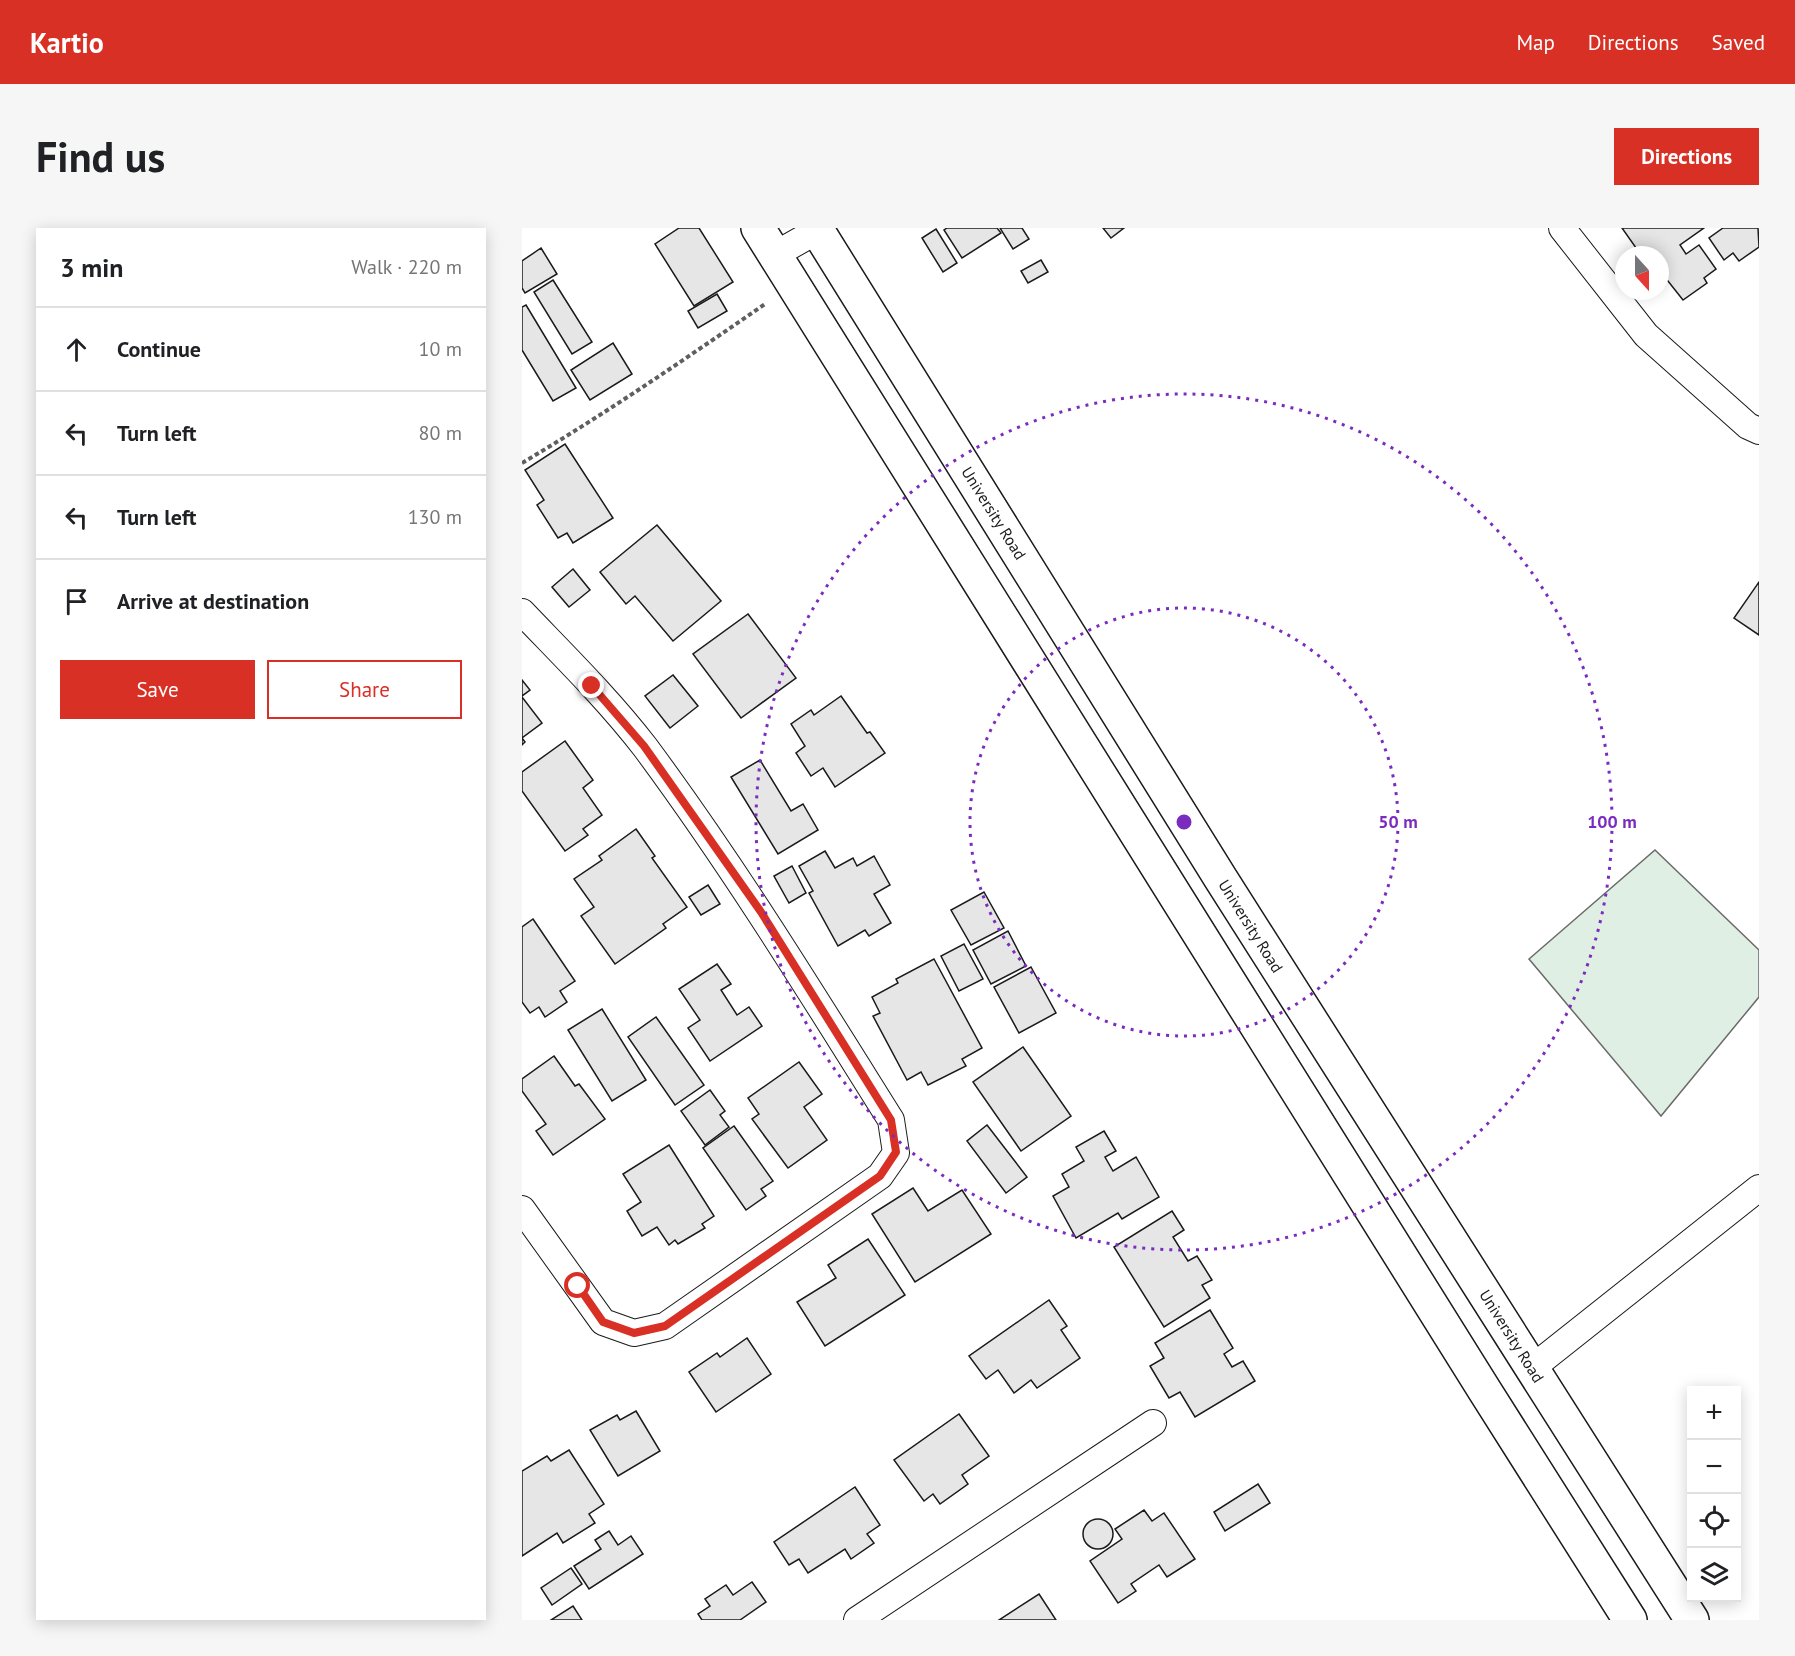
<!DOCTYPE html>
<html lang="en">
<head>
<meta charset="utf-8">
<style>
	body { margin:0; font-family:"PT Sans",sans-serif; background:#f6f6f6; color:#202124 }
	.controls { position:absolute; right:18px; bottom:18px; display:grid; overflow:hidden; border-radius:0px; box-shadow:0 3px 15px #0003 }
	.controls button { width:54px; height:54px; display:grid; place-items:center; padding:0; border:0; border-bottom:2px solid #e0e0e0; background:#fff; color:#202124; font:30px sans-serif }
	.compass { position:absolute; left:1093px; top:18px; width:54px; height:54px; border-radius:50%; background:#fff; box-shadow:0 3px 15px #0003; rotate:159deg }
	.stop { position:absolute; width:18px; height:18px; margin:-14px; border:4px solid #d93025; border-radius:50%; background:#fff }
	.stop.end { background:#d93025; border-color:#fff; box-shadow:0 2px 6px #0008 }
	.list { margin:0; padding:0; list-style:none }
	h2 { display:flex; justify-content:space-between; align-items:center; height:78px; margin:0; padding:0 24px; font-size:26px }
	h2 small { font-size:20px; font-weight:400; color:#757577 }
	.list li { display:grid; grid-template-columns:39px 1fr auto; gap:18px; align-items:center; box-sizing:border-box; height:84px; padding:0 24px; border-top:2px solid #e0e0e0 }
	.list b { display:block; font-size:22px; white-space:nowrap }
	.list em { font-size:20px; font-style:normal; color:#757577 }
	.actions { display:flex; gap:12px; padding:18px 24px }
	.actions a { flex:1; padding:14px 0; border:2px solid #d93025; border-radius:0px; text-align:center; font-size:21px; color:#d93025 }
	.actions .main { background:#d93025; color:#fff }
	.icon { flex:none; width:33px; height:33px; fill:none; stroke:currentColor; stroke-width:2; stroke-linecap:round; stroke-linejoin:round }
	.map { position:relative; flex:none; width:1237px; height:1392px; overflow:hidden; border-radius:0px }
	header { display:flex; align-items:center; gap:36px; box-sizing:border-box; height:84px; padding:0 30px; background:#d93025; color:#fff }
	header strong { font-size:28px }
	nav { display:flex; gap:33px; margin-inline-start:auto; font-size:21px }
	.intro { display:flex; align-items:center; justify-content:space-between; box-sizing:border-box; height:144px; padding:0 36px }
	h1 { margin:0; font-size:42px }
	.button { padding:15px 27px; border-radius:0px; background:#d93025; color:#fff; font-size:21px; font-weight:700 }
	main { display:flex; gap:36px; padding:0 36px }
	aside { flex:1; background:#fff; border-radius:0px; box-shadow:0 3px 15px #0003 }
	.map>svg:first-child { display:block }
	.green { fill:#e0efe3; stroke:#6a6a6a; stroke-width:1.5 }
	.building { fill:#e6e6e6; stroke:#1a1a1a; stroke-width:1.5 }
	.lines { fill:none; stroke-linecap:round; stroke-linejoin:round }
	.street-casing { stroke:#1a1a1a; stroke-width:28 }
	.highway-casing { stroke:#1a1a1a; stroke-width:36 }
	.path { stroke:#5f5f5f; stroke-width:4; stroke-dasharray:4.5 3; stroke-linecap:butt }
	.street { stroke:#fff; stroke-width:26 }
	.highway { stroke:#fff; stroke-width:33 }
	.route { stroke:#d93025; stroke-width:8 }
	.ring { fill:none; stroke:#7b2cbf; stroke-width:3; stroke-dasharray:3 6 }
	.labels { text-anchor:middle; stroke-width:4.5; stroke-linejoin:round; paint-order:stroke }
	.street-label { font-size:16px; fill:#1a1a1a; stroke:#fff }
	.centre { fill:#7b2cbf; stroke:#fff; stroke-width:3 }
	.ring-label { font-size:18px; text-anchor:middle; font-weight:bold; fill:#7b2cbf; stroke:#fff; stroke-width:4.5; stroke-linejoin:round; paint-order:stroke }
</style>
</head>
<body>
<header>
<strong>Kartio</strong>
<nav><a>Map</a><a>Directions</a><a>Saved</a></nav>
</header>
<div class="intro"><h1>Find us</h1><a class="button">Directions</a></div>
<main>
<aside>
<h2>3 min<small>Walk · 220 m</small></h2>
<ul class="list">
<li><svg class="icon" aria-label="ahead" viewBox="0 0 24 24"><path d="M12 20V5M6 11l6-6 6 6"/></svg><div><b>Continue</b></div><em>10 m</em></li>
<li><svg class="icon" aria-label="left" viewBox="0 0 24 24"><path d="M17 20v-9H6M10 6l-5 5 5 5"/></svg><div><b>Turn left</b></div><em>80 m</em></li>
<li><svg class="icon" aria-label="left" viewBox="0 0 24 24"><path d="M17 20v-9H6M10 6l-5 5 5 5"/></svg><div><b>Turn left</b></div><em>130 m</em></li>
<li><svg class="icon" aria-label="arrive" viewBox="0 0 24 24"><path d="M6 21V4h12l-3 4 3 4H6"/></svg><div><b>Arrive at destination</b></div></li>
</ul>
<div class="actions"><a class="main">Save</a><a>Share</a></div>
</aside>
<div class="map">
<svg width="1237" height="1392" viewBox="0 0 1237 1392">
	<rect width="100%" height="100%" fill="#fff"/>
	<polygon class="green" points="1133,622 1237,722 1237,769 1139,888 1007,731"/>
	<g class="building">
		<polygon points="157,0 177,0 211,54 172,78 133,16"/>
		<polygon points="425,0 475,0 479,5 440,30 422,2"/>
		<polygon points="478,0 500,0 507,11 491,21"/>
		<polygon points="581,0 602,0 589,10"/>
		<polygon points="1100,0 1182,0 1158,17 1164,26 1177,17 1194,41 1182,50 1185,55 1161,72 1138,43 1138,27 1119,27"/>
		<polygon points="1201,0 1236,0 1237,19 1217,33 1211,25 1202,32 1187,10"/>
		<polygon points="414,1 435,35 421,44 400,10"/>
		<polygon points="19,20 35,46 3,65 0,60 0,33"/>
		<polygon points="519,32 526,44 506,55 499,43"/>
		<polygon points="31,52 70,114 50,126 12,64"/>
		<polygon points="195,66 205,83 176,100 166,83"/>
		<polygon points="4,77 54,160 31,173 0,122 0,79"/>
		<polygon points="91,115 110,146 68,172 49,142"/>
		<polygon points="43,216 91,290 51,315 45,305 36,310 15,277 22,272 3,242"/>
		<polygon points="135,297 199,373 151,413 113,368 104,376 78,344"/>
		<polygon points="51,341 68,362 47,379 30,359"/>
		<polygon points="1237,354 1237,407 1212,390"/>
		<polygon points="226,386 274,450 219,490 171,426"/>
		<polygon points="151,447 176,478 148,500 123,468"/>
		<polygon points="0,452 8,462 0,468"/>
		<polygon points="319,468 345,505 348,504 363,525 313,559 301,540 289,548 274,525 283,518 269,496 289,482 292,487"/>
		<polygon points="0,469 20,495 0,510 3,514 0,517"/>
		<polygon points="43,513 71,552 61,560 80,587 61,601 66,607 43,623 0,563 0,544"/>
		<polygon points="238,532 269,583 281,576 296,602 256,626 209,549"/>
		<polygon points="114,601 133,628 130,630 165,679 141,696 144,700 93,736 59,688 72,679 52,651 80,632 77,628"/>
		<polygon points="303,623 313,640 331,630 335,638 352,628 368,657 352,666 369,695 347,708 343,702 316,718 287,665 291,663 277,638"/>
		<polygon points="270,638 284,665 267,675 252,648"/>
		<polygon points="186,657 198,676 179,687 167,669"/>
		<polygon points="462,664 482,700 449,717 429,682"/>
		<polygon points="11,691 53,753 38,763 45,774 23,789 17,779 8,785 0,774 0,699"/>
		<polygon points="486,703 504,738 469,756 451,722"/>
		<polygon points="442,716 461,751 437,763 419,728"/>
		<polygon points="412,731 460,820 440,831 444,838 406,857 399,844 385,852 351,788 358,785 350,769 376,755 374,751"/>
		<polygon points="195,736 209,756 199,762 215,787 227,779 240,798 188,833 166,800 178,792 157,761"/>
		<polygon points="509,739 534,785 497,805 472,759"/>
		<polygon points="80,781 124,852 90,873 46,802"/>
		<polygon points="134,789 182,857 153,877 106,809"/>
		<polygon points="501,819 549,888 499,923 451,854"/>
		<polygon points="32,828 53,858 57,856 83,891 31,927 14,903 24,896 0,863 0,851"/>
		<polygon points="277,834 300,866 282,879 305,912 266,940 230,891 237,886 226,870"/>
		<polygon points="188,862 203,883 198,887 207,899 183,917 159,883"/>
		<polygon points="465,897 505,949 484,965 445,913"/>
		<polygon points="212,898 251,953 239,961 244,968 224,982 181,920"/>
		<polygon points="582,903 594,923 583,929 591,943 614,929 637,969 600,991 596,985 554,1010 531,968 547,959 540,946 562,933 554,919"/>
		<polygon points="147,917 192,988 180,996 183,1000 156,1016 153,1012 147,1017 135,999 120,1008 105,983 119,974 101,946"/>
		<polygon points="391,960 406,983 440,962 469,1006 393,1054 350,986"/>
		<polygon points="650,983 662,1002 651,1009 666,1033 675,1028 690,1052 680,1057 688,1070 642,1099 592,1019"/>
		<polygon points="346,1011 383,1067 303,1118 275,1074 314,1050 306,1037"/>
		<polygon points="527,1072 545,1098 539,1102 558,1130 515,1160 509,1152 492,1165 476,1142 464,1151 447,1128"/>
		<polygon points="688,1082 711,1120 702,1126 710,1139 721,1133 733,1153 673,1189 658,1164 647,1170 628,1138 642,1130 633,1115"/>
		<polygon points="225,1110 249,1146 194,1184 167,1144 195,1125 198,1129"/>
		<polygon points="114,1183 138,1223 96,1248 68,1202 95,1187 98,1192"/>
		<polygon points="437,1186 467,1228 440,1247 446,1256 418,1276 411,1266 402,1273 372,1232"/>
		<polygon points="47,1222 82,1276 67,1286 73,1295 41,1315 35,1305 0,1328 0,1243 25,1228 29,1233"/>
		<polygon points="736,1256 748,1275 703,1303 692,1284"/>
		<polygon points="333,1259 358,1297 345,1306 352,1315 329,1331 323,1321 286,1345 277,1331 267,1337 252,1314"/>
		<polygon points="622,1282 630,1293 642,1285 673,1331 645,1349 637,1337 609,1356 614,1363 596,1375 568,1333 600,1311 593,1301"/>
		<circle cx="576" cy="1306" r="15"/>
		<polygon points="87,1303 96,1317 109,1308 121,1326 67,1361 52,1338 79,1321 73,1312"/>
		<polygon points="49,1340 60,1356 30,1377 19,1360"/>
		<polygon points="230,1354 244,1374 218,1392 180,1392 176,1386 188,1378 183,1371 204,1357 211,1367"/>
		<polygon points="517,1366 534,1392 477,1392"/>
		<polygon points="51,1378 60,1392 29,1392"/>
	</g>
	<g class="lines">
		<defs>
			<g id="street">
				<polyline points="1040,0 1124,107 1226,198 1237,203"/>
				<polyline points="254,26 300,0"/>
				<path d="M0 384C42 428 86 471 123 519 212 639 290 766 369 892L374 925 358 948 143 1098 112 1105 81 1094 0 981"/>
				<polyline points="1010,1140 1237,960"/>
				<polyline points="335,1392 631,1195"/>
			</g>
			<g id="highway">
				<polyline points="236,0 963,1163 1108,1392"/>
				<polyline points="294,0 699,651 1170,1392"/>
			</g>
		</defs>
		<use href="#street" class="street-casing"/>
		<use href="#highway" class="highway-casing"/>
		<path class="path" d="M0 235C83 186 163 131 243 76"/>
		<use href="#street" class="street"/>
		<use href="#highway" class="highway"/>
	</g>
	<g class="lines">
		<polyline class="route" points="56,1058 81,1094 112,1105 143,1098 358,948 374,924 369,892 239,684 122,518 70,458"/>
	</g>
	<g class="ring">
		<circle cx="662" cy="594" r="214"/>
		<circle cx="662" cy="594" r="428"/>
	</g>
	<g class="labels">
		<g class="street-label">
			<text transform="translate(472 285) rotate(58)" y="6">University Road</text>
			<text transform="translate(729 698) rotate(58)" y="6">University Road</text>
			<text transform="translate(990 1108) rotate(58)" y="6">University Road</text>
		</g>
	</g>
	<circle cx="662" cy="594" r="9" class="centre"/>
	<g class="ring-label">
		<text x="876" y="600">50 m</text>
		<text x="1090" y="600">100 m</text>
	</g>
</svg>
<div class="controls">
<button>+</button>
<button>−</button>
<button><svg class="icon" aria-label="locate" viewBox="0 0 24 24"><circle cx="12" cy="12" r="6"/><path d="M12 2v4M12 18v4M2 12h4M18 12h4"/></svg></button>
<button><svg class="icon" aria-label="layers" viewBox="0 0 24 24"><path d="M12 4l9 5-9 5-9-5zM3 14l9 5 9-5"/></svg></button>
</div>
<svg class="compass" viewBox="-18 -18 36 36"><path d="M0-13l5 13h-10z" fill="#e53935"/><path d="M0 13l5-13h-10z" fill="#757577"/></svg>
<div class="stop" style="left:56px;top:1058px"></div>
<div class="stop end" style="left:70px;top:458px"></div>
</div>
</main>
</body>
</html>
